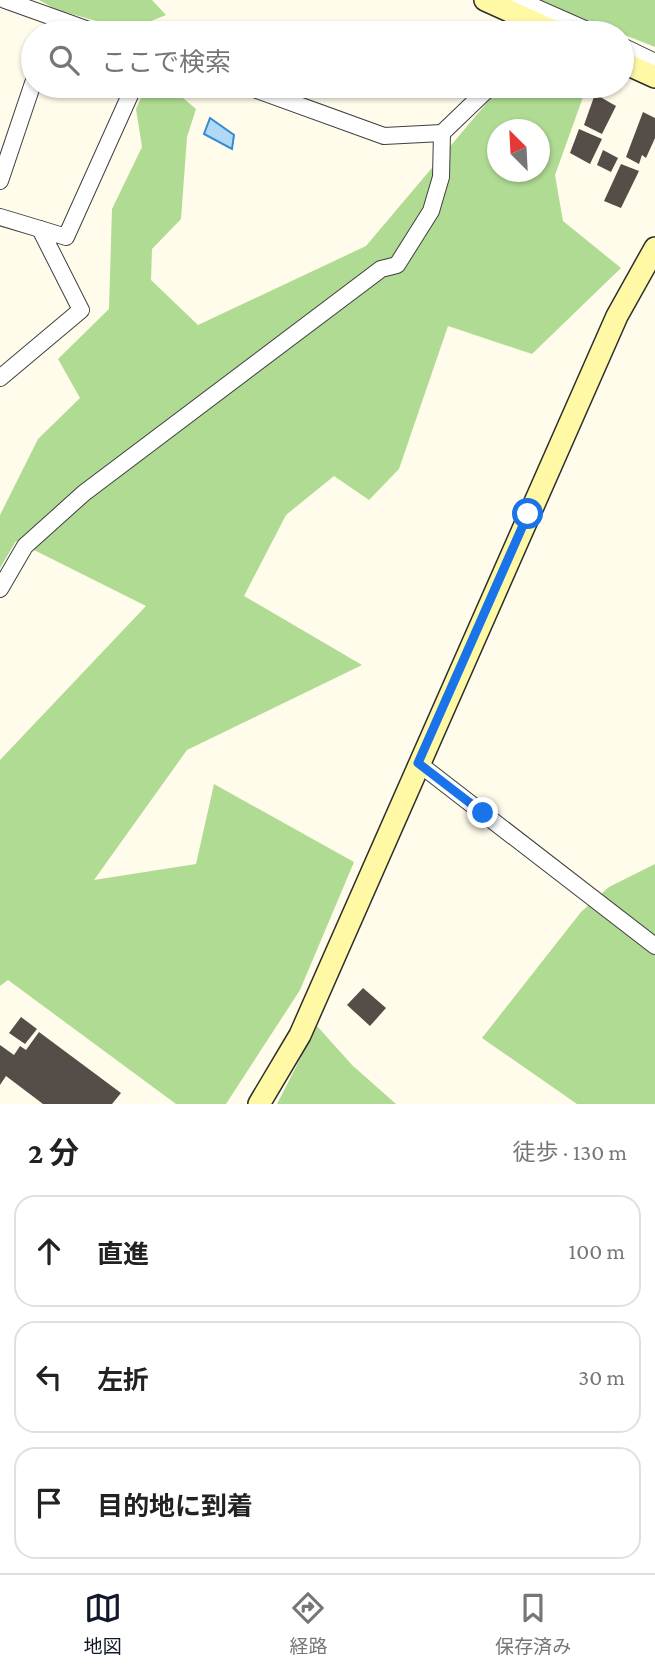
<!DOCTYPE html>
<html lang="ja">
<head>
<meta charset="utf-8">
<style>
	body { margin:0; font-family:"Crimson Pro","Noto Sans JP",serif; background:#f6f6f6; color:#222 }
	.compass { position:absolute; left:487px; top:119px; width:63px; height:63px; border-radius:50%; background:#fff; box-shadow:0 2px 5px #0004; rotate:336deg }
	.stop { position:absolute; width:21px; height:21px; margin:-16px; border:5px solid #1a73e8; border-radius:50%; background:#fff }
	.stop.end { background:#1a73e8; border-color:#fff; box-shadow:0 2px 7px #0008 }
	.list { margin:0; padding:0; list-style:none }
	h2 { display:flex; justify-content:space-between; align-items:center; height:91px; margin:0; padding:0 28px; font-size:30px }
	h2 small { font-size:23px; font-weight:400; color:#767676 }
	.list li { display:grid; grid-template-columns:46px 1fr auto; gap:21px; align-items:center; box-sizing:border-box; height:112px; margin:0 14px 14px; padding:0 14px; border:2px solid #e0e0e0; border-radius:21px }
	.list b { display:block; font-size:26px; white-space:nowrap }
	.list em { font-size:23px; font-style:normal; color:#767676 }
	.icon { flex:none; width:38px; height:38px; fill:none; stroke:currentColor; stroke-width:2; stroke-linecap:round; stroke-linejoin:round }
	.map { position:relative; flex:none; width:655px; height:1104px; overflow:hidden }
	.search { position:absolute; background:#fff; box-shadow:0 2px 5px #0004; left:21px; right:21px; top:21px; height:77px; display:flex; align-items:center; gap:18px; box-sizing:border-box; padding:0 24px; border-radius:38px; color:#767676; font-size:26px }
	.sheet { height:469px; background:#fff }
	nav { display:flex; justify-content:space-around; align-items:center; box-sizing:border-box; height:98px; border-top:2px solid #e0e0e0; background:#fff; font-size:19px; color:#767676 }
	nav a { display:grid; justify-items:center; gap:4px }
	nav .on { color:#111827 }
	.map>svg:first-child { display:block }
	.forest { fill:#b0db93; fill-rule:evenodd }
	.water { fill:#afd9f7; stroke:#348bd0; stroke-width:2 }
	.building { fill:#554e48 }
	.lines { fill:none; stroke-linecap:round; stroke-linejoin:round }
	.street-casing { stroke:#3f3f3f; stroke-width:18 }
	.secondary-casing { stroke:#2e2e2e; stroke-width:24 }
	.street { stroke:#fff; stroke-width:16 }
	.secondary { stroke:#fff9a6; stroke-width:21 }
	.route { stroke:#1a73e8; stroke-width:9 }
</style>
</head>
<body>
<div class="map">
<svg width="655" height="1104" viewBox="0 0 655 1104">
	<rect width="100%" height="100%" fill="#fffceb"/>
	<g class="forest">
		<polygon points="39,0 152,0 166,15 129,30 57,10"/>
		<polygon points="537,0 655,0 655,47"/>
		<path d="M146 86H174L176 92 196 109 187 137 181 219 152 249 151 280 198 325 366 246 501 86H525L583 97 555 175 563 221 621 268 532 354 448 326 399 469 369 500 334 476 286 515 244 596 362 665 187 750 94 880 196 864 214 784 354 862 300 990 226 1104H176L8 980 0 986V760L146 606 16 541 0 568V515L38 439 80 398 58 359 109 309 112 209 142 147 136 109ZM498 130H540V172H498Z"/>
		<polygon points="655,864 655,1104 577,1104 482,1038 581,912 609,887"/>
		<polygon points="317,1026 352,1065 396,1104 277,1104"/>
	</g>
	<polygon class="water" points="210,118 234,135 232,149 204,134"/>
	<g class="building">
		<polygon points="595,94 616,106 602,134 584,125"/>
		<polygon points="643,112 655,118 655,138 646,158 642,155 639,164 626,157"/>
		<polygon points="579,129 602,139 590,164 570,153"/>
		<polygon points="603,150 618,158 611,172 597,165"/>
		<polygon points="621,164 639,171 621,208 604,201"/>
		<polygon points="363,988 386,1008 370,1026 347,1005"/>
		<polygon points="21,1017 37,1029 25,1044 9,1033"/>
		<polygon points="39,1032 121,1093 112,1104 43,1104 6,1076 0,1085 0,1045 14,1055 20,1046 26,1050"/>
	</g>
	<g class="lines">
		<defs>
			<g id="street">
				<polyline points="5,0 97,33"/>
				<polyline points="519,0 594,33"/>
				<polyline points="514,33 521,16"/>
				<polyline points="622,46 655,62"/>
				<polyline points="246,86 384,136 442,133 491,86"/>
				<polyline points="0,181 33,83"/>
				<polyline points="0,217 40,229"/>
				<polyline points="0,378 81,310 40,229 66,237 134,86"/>
				<polyline points="0,589 25,546 84,493 381,269 397,265 431,211 441,177 442,133"/>
				<polyline points="418,763 655,946"/>
			</g>
			<g id="secondary">
				<polyline points="485,0 558,33"/>
				<polyline points="622,62 655,77"/>
				<polyline points="259,1104 300,1035 617,316 655,248"/>
			</g>
		</defs>
		<use href="#street" class="street-casing"/>
		<use href="#secondary" class="secondary-casing"/>
		<use href="#street" class="street"/>
		<use href="#secondary" class="secondary"/>
	</g>
	<g class="lines">
		<polyline class="route" points="483,813 418,763 528,514"/>
	</g>
</svg>
<svg class="compass" viewBox="-18 -18 36 36"><path d="M0-13l5 13h-10z" fill="#e53935"/><path d="M0 13l5-13h-10z" fill="#767676"/></svg>
<div class="stop" style="left:528px;top:514px"></div>
<div class="stop end" style="left:483px;top:813px"></div>
<div class="search"><svg class="icon" aria-label="search" viewBox="0 0 24 24"><circle cx="10" cy="10" r="6"/><path d="M15 15l6 6"/></svg>ここで検索</div>
</div>
<section class="sheet">
<h2>2 分<small>徒歩 · 130 m</small></h2>
<ul class="list">
<li><svg class="icon" aria-label="ahead" viewBox="0 0 24 24"><path d="M12 20V5M6 11l6-6 6 6"/></svg><div><b>直進</b></div><em>100 m</em></li>
<li><svg class="icon" aria-label="left" viewBox="0 0 24 24"><path d="M17 20v-9H6M10 6l-5 5 5 5"/></svg><div><b>左折</b></div><em>30 m</em></li>
<li><svg class="icon" aria-label="arrive" viewBox="0 0 24 24"><path d="M6 21V4h12l-3 4 3 4H6"/></svg><div><b>目的地に到着</b></div></li>
</ul>
</section>
<nav>
<a class="on"><svg class="icon" aria-label="map" viewBox="0 0 24 24"><path d="M3 6l6-2 6 2 6-2v14l-6 2-6-2-6 2zM9 4v14M15 6v14"/></svg>地図</a>
<a><svg class="icon" aria-label="directions" viewBox="0 0 24 24"><path d="M12 3l9 9-9 9-9-9zM9 14v-3h6M13 9l2 2-2 2"/></svg>経路</a>
<a><svg class="icon" aria-label="saved" viewBox="0 0 24 24"><path d="M7 4h10v16l-5-4-5 4z"/></svg>保存済み</a>
</nav>
</body>
</html>
